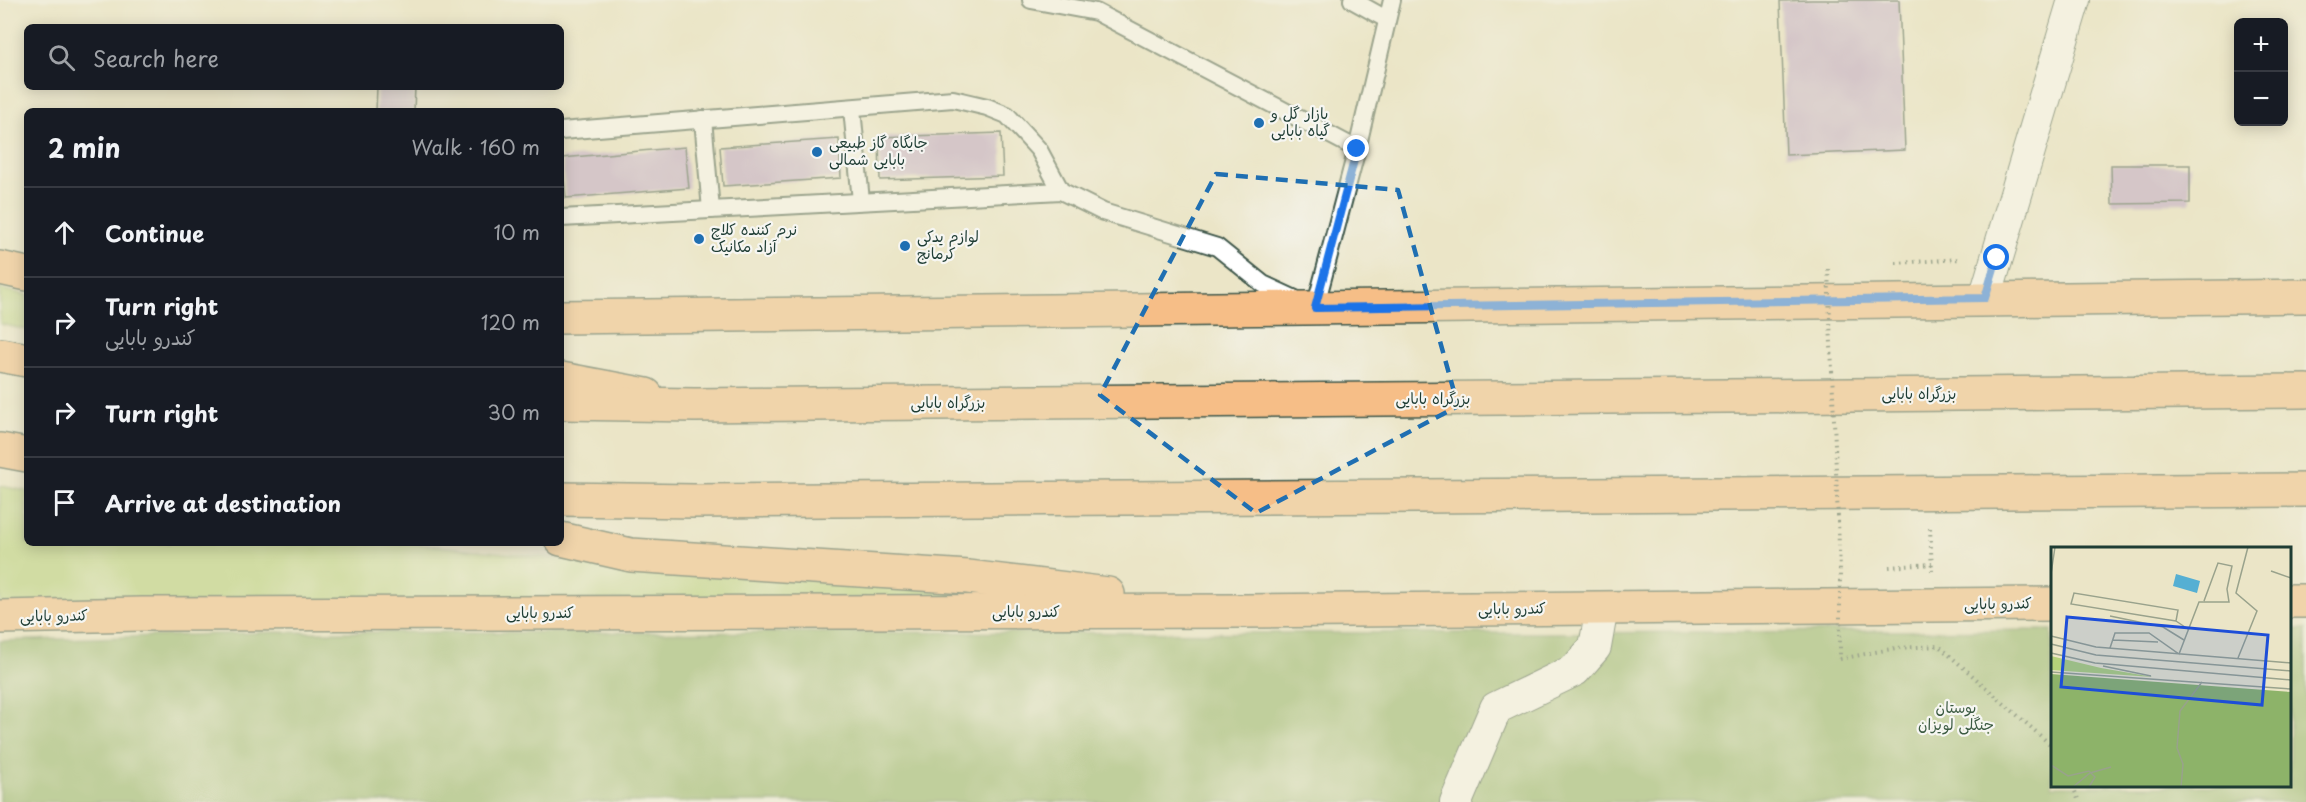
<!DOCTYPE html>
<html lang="en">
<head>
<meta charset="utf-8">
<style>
	body { margin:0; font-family:"Playpen Sans","Playpen Sans Arabic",sans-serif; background:#20242c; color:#f1f3f6 }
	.controls { position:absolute; right:18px; top:18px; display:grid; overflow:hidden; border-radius:9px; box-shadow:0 3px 15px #0003 }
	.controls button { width:54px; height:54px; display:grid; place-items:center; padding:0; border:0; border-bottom:2px solid #363941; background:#171b24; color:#f1f3f6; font:30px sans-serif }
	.stop { position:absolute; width:18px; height:18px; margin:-14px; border:4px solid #1a73e8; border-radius:50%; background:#fff }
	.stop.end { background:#1a73e8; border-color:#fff; box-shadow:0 2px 6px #0008 }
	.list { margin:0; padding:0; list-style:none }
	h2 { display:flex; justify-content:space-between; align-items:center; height:78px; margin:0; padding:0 24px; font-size:26px }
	h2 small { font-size:20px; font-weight:400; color:#9ea1a6 }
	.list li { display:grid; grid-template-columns:39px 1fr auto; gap:18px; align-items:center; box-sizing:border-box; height:90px; padding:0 24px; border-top:2px solid #363941 }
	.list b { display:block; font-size:22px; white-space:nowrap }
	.list p { margin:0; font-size:20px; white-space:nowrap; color:#9ea1a6 }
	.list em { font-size:20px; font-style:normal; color:#9ea1a6 }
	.icon { flex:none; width:33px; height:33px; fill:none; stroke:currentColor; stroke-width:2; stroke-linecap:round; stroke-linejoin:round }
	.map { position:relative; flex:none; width:2306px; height:802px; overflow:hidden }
	.search { position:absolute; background:#171b24; box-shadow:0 3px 15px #0003; left:24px; top:24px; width:540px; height:66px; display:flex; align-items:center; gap:15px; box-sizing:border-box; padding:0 21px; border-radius:9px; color:#9ea1a6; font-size:22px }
	.panel { position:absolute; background:#171b24; box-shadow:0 3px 15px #0003; left:24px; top:108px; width:540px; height:438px; border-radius:9px }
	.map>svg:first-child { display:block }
	.green { fill:#b2d179; stroke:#688756; stroke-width:1.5 }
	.forest { fill:#8db369; stroke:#56784e; stroke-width:1.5 }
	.building { fill:#baa0cb }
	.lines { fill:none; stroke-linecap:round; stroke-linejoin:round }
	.lane-casing { stroke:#3e564a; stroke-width:20 }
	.street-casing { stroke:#3e564a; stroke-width:34 }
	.primary-casing { stroke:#3e564a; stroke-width:36 }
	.highway-casing { stroke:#3e564a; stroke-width:36 }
	.path { stroke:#3e564a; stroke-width:4; stroke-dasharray:1.5 4.5; stroke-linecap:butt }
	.lane { stroke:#fff; stroke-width:16 }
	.street { stroke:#fff; stroke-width:32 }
	.primary { stroke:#f6be87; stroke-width:33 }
	.highway { stroke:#f6be87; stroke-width:33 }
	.path-bridge { stroke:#3e564a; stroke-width:4; stroke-dasharray:1.5 4.5; stroke-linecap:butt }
	.route { stroke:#1a73e8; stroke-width:8 }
	.marked { fill:none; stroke:#1f6fb2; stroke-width:4.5; stroke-dasharray:12 8; stroke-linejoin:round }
	.poi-dot { fill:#1f6fb2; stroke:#f6f6f2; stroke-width:2 }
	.labels { text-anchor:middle; stroke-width:4.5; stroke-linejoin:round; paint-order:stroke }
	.poi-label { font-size:15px; fill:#1f3d34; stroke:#f6f6f2; text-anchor:start }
	.street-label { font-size:15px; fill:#1f3d34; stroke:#f6f6f2 }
	.park-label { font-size:15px; fill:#3c5b42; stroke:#f6f6f2 }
	.inset-road { fill:none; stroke:#99a28c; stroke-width:1.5 }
	.view { fill:#1d4ed8; fill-opacity:0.15; stroke:#1d4ed8; stroke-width:3 }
	.inset-edge { fill:none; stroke:#1f3d34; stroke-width:3 }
</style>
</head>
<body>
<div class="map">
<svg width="2306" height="802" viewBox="0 0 2306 802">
	<rect width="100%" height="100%" fill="#f6f6f2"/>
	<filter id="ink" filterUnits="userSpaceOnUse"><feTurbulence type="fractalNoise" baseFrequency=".0167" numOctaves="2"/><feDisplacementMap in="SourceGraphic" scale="12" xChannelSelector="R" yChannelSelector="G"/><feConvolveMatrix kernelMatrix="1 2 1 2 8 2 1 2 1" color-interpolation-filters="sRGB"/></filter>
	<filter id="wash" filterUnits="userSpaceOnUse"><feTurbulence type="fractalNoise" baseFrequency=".008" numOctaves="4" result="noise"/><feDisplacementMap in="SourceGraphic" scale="24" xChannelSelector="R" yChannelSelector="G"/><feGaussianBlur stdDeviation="1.35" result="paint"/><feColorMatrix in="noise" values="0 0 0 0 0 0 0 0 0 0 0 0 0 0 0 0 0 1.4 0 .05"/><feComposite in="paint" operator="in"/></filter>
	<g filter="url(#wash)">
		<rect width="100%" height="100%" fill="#ebe5c7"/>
		<g class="green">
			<polygon points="0,289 27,295 27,330 0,324"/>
			<polygon points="0,486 27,491 27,543 409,543 641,567 817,578 1006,597 0,605"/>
		</g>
		<polygon class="forest" points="2290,629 2306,629 2306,802 0,802 0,641 277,632 1558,633 2052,630 2052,786 2290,786"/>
		<g id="blocks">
			<g class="building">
				<polygon points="1811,0 1899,0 1905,150 1786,155 1780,1"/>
				<polygon points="377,87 415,87 414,111 376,111"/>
				<polygon points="1001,133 1003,176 880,180 879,137"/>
				<polygon points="839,139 841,178 723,186 720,147"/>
				<polygon points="685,147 689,188 566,198 562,158"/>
				<polygon points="2111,165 2190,165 2190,203 2112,204"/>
			</g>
		</g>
	</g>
	<g filter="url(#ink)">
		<use href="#blocks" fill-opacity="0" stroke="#3e564a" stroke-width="1.5"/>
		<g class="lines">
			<defs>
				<g id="lane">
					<polyline points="1031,0 1096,12 1357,149"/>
					<polyline points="1352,0 1386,19"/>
					<polyline points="852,109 861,201"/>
					<polyline points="703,119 711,210"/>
					<polyline points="561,131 953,99 987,107 1007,115 1039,150 1061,191 1103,212 1217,247 1263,284 1315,308 1357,149 1392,0"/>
					<polyline points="561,218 1061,191"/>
				</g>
				<g id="street">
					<polyline points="1985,298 2074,0"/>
					<polyline points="1456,802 1496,708 1575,670 1595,647 1602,608"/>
				</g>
				<g id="primary">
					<polyline points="0,268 27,274"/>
					<polyline points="561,317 2306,296"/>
					<polyline points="561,379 646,395"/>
					<polyline points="561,539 631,555 968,577 1108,594"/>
					<polyline points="2290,601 2306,601"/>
					<polyline points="0,617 142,614 1244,611 2052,604"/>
				</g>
				<g id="highway">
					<polyline points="0,355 27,360"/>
					<polyline points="561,403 695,405 2306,391"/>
					<polyline points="0,450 27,455"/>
					<polyline points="561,499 694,501 2306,490"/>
				</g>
			</defs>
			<use href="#lane" class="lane-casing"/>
			<use href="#street" class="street-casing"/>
			<use href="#primary" class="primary-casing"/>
			<use href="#highway" class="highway-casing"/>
			<g class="path">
				<polyline points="1896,263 1960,259"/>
				<polyline points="1930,528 1932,571"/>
				<polyline points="1889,567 1932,564"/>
				<polyline points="1840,659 1896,648 1939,646 2052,746"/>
				<polyline points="2073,786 2079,802"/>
			</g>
			<use href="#lane" class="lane"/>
			<use href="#street" class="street"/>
			<use href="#primary" class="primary"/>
			<use href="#highway" class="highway"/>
			<polyline class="path-bridge" points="1828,269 1840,571 1840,659"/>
		</g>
	</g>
	<g class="lines" filter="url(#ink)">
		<polyline class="route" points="1357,149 1315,308 1985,298 1997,258"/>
	</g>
	<path d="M0 0H2306V802H0ZM1216 174 1398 190 1458 406 1256 513 1100 395Z" fill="#ebe5c7" fill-opacity=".55" fill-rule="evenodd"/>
	<path class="marked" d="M1216 174 1398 190 1458 406 1256 513 1100 395Z"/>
	<g class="poi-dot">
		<circle cx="1259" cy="123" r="6"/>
		<circle cx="817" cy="152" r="6"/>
		<circle cx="699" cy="239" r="6"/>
		<circle cx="905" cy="246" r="6"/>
	</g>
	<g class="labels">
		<g class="poi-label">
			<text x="1271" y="119">بازار گل و<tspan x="1271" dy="17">گیاه بابایی</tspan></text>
			<text x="829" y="148">جایگاه گاز طبیعی<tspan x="829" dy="17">بابایی شمالی</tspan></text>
			<text x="711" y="235">نرم کننده کلاچ<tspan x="711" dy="17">آزاد مکانیک</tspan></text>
			<text x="917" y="242">لوازم یدکی<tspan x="917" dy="17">کرمانج</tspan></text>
		</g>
		<g class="street-label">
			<text x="1919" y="399">بزرگراه بابایی</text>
			<text x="1433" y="404">بزرگراه بابایی</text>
			<text x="948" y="408">بزرگراه بابایی</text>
			<text transform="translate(1998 604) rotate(-1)" y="5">کندرو بابایی</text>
			<text transform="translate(1512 609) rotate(-1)" y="5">کندرو بابایی</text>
			<text x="1026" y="617">کندرو بابایی</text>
			<text x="540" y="618">کندرو بابایی</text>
			<text transform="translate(54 616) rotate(-1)" y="5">کندرو بابایی</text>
		</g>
		<g class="park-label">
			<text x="1956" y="713">بوستان<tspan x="1956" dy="17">جنگلی لویزان</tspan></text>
		</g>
	</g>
	<g transform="translate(2051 547)">
		<rect width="240" height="240" fill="#ebe5c7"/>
		<path d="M0 109 50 121 102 130 0 123Z" fill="#b2d179"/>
		<path d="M0 127 240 145V240H0Z" fill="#8db369"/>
		<path d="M125 27 149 34 146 46 122 39Z" fill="#55afd3"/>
		<path class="inset-road" d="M220 24 240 31M0 27 4 0M59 69 112 80 133 93M125 74 20 57 23 46 127 63 125 74 137 82M0 89 45 100 240 116M62 93 107 95M0 97 45 108 240 124M59 101 64 86H98L128 107 148 55H178L176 42 181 19 167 16 153 54M0 106 44 116 240 133M187 111 206 64 185 46 197 0M52 119 100 129M0 125 240 142M0 218 17 229 38 224 44 230 38 240M22 240 39 226 60 220M130 240 132 217 126 201 129 164 151 135"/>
		<path class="view" d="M16 70 217 88 211 158 10 140Z"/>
		<rect width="240" height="240" class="inset-edge"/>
	</g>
</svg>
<div class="controls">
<button>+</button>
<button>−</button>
</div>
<div class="stop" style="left:1997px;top:258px"></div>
<div class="stop end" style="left:1357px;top:149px"></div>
<div class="search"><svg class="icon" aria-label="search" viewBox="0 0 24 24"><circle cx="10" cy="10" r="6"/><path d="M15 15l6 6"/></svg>Search here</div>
<section class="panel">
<h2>2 min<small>Walk · 160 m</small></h2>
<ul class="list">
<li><svg class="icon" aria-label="ahead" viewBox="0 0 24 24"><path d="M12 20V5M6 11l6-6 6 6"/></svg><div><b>Continue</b></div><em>10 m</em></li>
<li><svg class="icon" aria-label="right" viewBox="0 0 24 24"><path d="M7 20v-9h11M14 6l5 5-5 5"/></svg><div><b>Turn right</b><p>کندرو بابایی</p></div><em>120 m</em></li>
<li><svg class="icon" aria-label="right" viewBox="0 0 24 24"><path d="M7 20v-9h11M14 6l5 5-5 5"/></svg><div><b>Turn right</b></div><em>30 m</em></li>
<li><svg class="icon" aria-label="arrive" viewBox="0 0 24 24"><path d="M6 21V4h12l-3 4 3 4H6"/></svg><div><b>Arrive at destination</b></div></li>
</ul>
</section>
</div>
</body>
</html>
